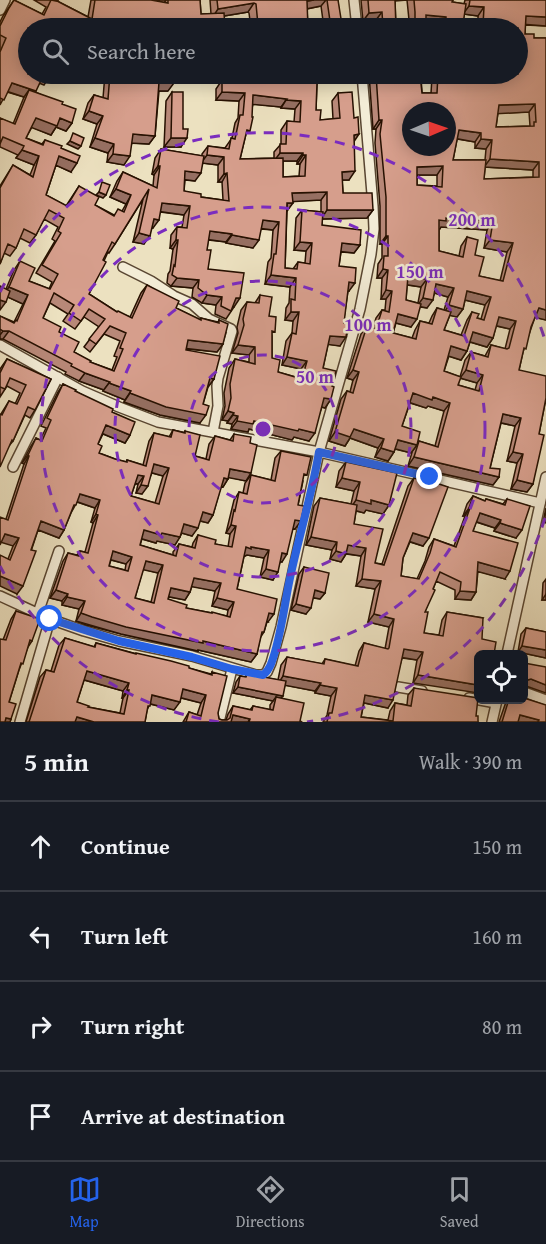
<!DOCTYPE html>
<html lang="en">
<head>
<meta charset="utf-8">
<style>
	body { margin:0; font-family:"Gentium Book Plus",serif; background:#242831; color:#f1f3f6 }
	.controls { position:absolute; right:18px; bottom:18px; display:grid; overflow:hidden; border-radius:9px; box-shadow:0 3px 15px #0003 }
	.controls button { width:54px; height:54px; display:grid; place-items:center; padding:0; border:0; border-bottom:2px solid #363941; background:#171b24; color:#f1f3f6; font:30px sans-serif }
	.compass { position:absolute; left:402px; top:102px; width:54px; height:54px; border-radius:50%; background:#171b24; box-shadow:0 3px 15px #0003; rotate:88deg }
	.stop { position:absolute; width:18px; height:18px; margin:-14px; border:4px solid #2563eb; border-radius:50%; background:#fff }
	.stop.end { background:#2563eb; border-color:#fff; box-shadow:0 2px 6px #0008 }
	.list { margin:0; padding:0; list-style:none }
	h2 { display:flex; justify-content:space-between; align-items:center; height:78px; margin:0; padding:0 24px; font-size:26px }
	h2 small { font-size:20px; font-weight:400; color:#9ea1a6 }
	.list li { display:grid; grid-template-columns:39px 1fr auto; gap:18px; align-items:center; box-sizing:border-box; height:90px; padding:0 24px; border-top:2px solid #363941 }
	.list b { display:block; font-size:22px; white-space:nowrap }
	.list em { font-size:20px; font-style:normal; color:#9ea1a6 }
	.icon { flex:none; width:33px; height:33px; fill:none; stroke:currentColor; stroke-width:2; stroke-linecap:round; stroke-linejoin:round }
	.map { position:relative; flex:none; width:546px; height:722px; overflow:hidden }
	.search { position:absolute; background:#171b24; box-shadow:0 3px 15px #0003; left:18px; right:18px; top:18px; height:66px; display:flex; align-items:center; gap:15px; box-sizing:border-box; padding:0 21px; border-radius:33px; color:#9ea1a6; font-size:22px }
	.sheet { height:438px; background:#171b24 }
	nav { display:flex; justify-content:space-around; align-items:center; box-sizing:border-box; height:84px; border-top:2px solid #363941; background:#171b24; font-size:16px; color:#9ea1a6 }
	nav a { display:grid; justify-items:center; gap:3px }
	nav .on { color:#2563eb }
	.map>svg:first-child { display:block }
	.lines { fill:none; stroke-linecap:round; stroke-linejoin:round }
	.minor-casing { stroke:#584531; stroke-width:12 }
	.minor { stroke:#f3ecd6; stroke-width:9 }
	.wall { fill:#b88878; stroke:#271101; stroke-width:1.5; fill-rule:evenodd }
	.shaded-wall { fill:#966f62; stroke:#271101; stroke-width:1.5 }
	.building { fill:#d69e8c; stroke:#271101; stroke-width:1.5; fill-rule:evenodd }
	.route { stroke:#2563eb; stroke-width:8 }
	.ring { fill:none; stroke:#7b2cbf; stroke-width:3; stroke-dasharray:10 8 }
	.centre { fill:#7b2cbf; stroke:#f3ecd6; stroke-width:3 }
	.ring-label { font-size:18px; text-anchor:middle; font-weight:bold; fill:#7b2cbf; stroke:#f3ecd6; stroke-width:5; stroke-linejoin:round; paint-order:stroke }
</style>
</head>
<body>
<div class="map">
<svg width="546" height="722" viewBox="0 0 546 722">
	<rect width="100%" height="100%" fill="#ece1c0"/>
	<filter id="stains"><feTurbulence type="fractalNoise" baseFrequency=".00333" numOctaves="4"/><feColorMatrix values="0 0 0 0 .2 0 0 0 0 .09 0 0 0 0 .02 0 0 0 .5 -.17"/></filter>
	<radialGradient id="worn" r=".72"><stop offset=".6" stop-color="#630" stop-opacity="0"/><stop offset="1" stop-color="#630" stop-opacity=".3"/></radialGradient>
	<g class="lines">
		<defs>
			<g id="minor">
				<polyline points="354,0 357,28"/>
				<polyline points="0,10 5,0"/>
				<polyline points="123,267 151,281 174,296 192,304 209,319 231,329 232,331 218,378 217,386 218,406 213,432"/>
				<polyline points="0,345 82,391 119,407 158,422 319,452 540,503"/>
				<polyline points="13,467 58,377"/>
				<polyline points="0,596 50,619 84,631 119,641 192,656 256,675 263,675 267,672 271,663 281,627 319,452 360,309 371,254 374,229 373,206 362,74"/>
				<polyline points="38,613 59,551"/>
				<polyline points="507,654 546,477"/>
				<polyline points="398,687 422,691"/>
				<polyline points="524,692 546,700"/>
				<polyline points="469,698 496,703"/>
				<polyline points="20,722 50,619"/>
				<polyline points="219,722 232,669"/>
				<polyline points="492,722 497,700"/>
			</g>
		</defs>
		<use href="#minor" class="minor-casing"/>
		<use href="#minor" class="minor"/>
	</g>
	<g class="wall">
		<path d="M14 0 42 14 46 7 34 0H58L57 1 88 17 91 0H151L161 2 155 0H200L201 14H211L210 0H338L340 28H324L321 6 307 9 308 28H251L249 13 248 12 224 16 28 28V74H51L44 85 39 83 35 92 62 104 72 123 66 131 56 127 51 135 32 127 26 138 42 144 45 140 61 148 71 172 56 165 46 195 66 206 79 186 95 205 114 215 122 211 126 204 110 197 117 181 123 172 153 186 154 175 152 174 155 158 161 149 202 156V154L208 146 225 148 232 138 235 123 238 118 239 101 216 100V89L222 80 242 81 243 74H254L255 81 317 83 316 110 320 120 333 119 332 101 338 93 354 141 349 180H342L343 193 373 210 367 218 322 219V225L360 245 354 253 341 252 339 266 349 291H348L340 346 328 344 323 368 332 386 331 399 325 408 322 407 309 441 294 437 292 440 249 429 248 432 231 429 232 424 227 423 228 421 222 420 225 406 224 393 229 368 235 359 249 362V355L232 353 238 333 237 327 241 310 247 302 255 303 260 295 269 316 272 336V358L278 372 299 378 301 369 282 365 286 341 292 333 293 321 285 320 286 308 289 303 290 287 265 284 268 262 271 258 273 230 261 229 253 248 226 243V242L208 240 207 250 208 269 234 307 226 319 215 314 216 305 202 303 192 297 193 288 171 286 167 283 168 274 170 271 173 249 170 248 171 235 177 227H182L184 215 160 212 153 228H152L144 244 133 242 143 199 115 244 109 253 108 252 89 294 117 312 130 317 141 293 147 285 176 308 200 320 201 318 218 322 219 320 223 344 217 352 186 349 214 379 208 387 203 404 200 423 160 415 124 402 125 400 103 391 104 390 79 381 65 374 66 372 3 339H0V316L14 322 23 304 8 297 6 289 14 270 20 261 29 281 49 289 52 282 36 273 55 241 52 239 58 227 44 219 36 235 30 243 20 238 16 248 10 256 4 253 0 264V186L13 165 30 175 34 165 16 158 18 155 0 147V118L13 124 24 97 7 92 0 105V22L3 16ZM253 104 281 107V108L295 109 294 122 287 121 281 130V144L274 152V158L240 159ZM283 161H297V164H300L299 176 283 177ZM203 163 218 165V182H222L223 200 201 197 184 191 185 180 195 181ZM321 200V212L302 210 296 218 294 250 306 251 305 263 298 262 293 269 285 268 287 211 293 201ZM50 303 68 314 63 321 75 329 84 317 99 327 84 347 90 352 104 334 120 341 114 356 117 357 112 370 90 362 74 352 59 332 43 318Z"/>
		<path d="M361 0H453L452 2 464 4 465 0H546V26L525 25V34L534 38H546V320L535 317 523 352 519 370 546 403H545L539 434 533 484 527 492 511 489 517 463 507 461 515 426 501 423 490 468 499 477 493 485 408 466 413 449 419 441 435 446 444 411 428 406 426 408 410 403 402 426 417 445 411 453 395 449 394 452 388 461 375 457 378 448 350 438 345 446 329 441 341 399 347 391 350 392 353 380 347 378 361 334 367 326 373 328 376 318 382 310H385L386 299H381L382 278H377L378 264 382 258V244H380V206L375 143 376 129H373L369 74H518V28H478V16L464 14 463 24 460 28H440L441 25 426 24V28H409V20L407 0 395 1 396 28H377L376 20 363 21ZM421 77H432L431 93H422ZM529 112 530 126 496 127 498 113ZM457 139 475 142V148L486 149 485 160H453ZM485 167 533 170V177L484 179ZM417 175H437V186L417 185ZM441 227 487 230 484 248 507 252 500 281 479 276 475 255 467 237 461 246 459 256 439 251V229ZM407 285 421 287 418 303 406 300ZM435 293 448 297 444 310 437 308 432 316 429 323 420 321 415 330 412 338 393 333 396 323 411 327 420 307 427 308ZM465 300 485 305 481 319 477 318 472 312 467 320 461 335 444 330 450 315 457 317 463 309ZM496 326 510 329 505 349 491 345 485 356 471 352 465 360 460 377 444 371 449 356 461 360 467 351 470 342 487 347 493 338ZM460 378 477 383 475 390 458 385Z"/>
		<polygon points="60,74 70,74 67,77"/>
		<polygon points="104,74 135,74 134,77 168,91 159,91 155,136 149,144 132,143 124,165 107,162 108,153 90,147 97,124 83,119 88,103 94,95 103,98 105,74"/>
		<polygon points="172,92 183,129 181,147 164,147 166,101"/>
		<polygon points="7,359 51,379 35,410 30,418 25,415 13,441 8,447 1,414 9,401 15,404 20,393 7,386 0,397 0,369"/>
		<path d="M63 384 112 412 130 435 125 443 103 434 98 444 99 453 115 459 126 462 127 460 143 465 149 441 154 433 169 437 173 430 184 433 185 431 195 456 206 459 209 444 215 436 230 440 234 434 246 481 229 477 223 487 221 486 213 515 208 523 200 521 192 536 182 533 175 545 157 541 156 543 142 539 140 545 173 555V552L179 544 192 547 193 543 198 535 215 544 228 547 230 534 226 533 234 500 239 492 243 493 245 483 251 475 271 480 275 458 281 451 303 481 298 505 295 529 293 528 282 562H280L273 580 260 577 264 558 247 555 245 556H244L237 589 268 622H267L264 632 260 638 257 654 251 662 198 650V651L121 634 86 625 76 621 79 609 62 605V601L50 598 63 561 68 553 77 555 80 551 85 552 93 523 91 522 95 508 77 502 71 513 64 530 59 538 38 530 17 594 8 559 13 546 6 519 24 464 22 463 31 446 36 438 40 440 46 428 41 426 58 392ZM152 473 163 476 155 503 131 496 135 484H138L136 493 142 494ZM111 560 126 564 125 570 109 566ZM143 569 158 573 151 602 135 598ZM192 586 215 591 212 606 228 610 227 616 186 608 168 599 169 597 185 600 190 592Z"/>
		<path d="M346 462 389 505 383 514 366 510 364 513 356 511 354 524 375 563 382 564 408 486 414 478 432 484 433 482 423 546 410 542 403 558 401 576 417 579 425 561 429 547 434 539 454 546 465 516H463L467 504 473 496 485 501 486 499 503 504 507 499 516 538 494 531 495 528 476 522 473 531 505 579 478 571 476 592 471 600 455 599V590L436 581 425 612 424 633 439 635 442 620 447 612 483 618 413 683 417 660 402 658 388 708 364 703 361 717 388 720 390 711 395 703 407 705 408 695 414 688 476 716 478 722H323L327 715 331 696 315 693V691L285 685 281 698 300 721 302 722H183L189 712 197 715 201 703 181 698 174 710 150 704 147 710 145 722H26L40 677 46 670 51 671 59 645 65 638 94 647 96 643 211 674 212 672 218 713 219 719 222 720H226L228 714 233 706 250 710 253 706 270 710V705L273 701 233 693 236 682 240 676 245 677 247 674 278 680 281 665 287 657 322 664 325 659 355 666 359 651 364 643 385 649 389 627 368 622 375 589 356 586 361 556 346 554 341 562 330 559 332 550 306 545 314 506 320 498 351 504 354 491 336 487 339 471ZM84 680 123 691 122 698H123L120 713 88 707 77 702Z"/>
		<polygon points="546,508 546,523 543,522"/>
		<polygon points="304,567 325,593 320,599 313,598 306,614 291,610 299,574"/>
		<polygon points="546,579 546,600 542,600 543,583"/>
		<polygon points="16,611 32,641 28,647 19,670 9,702 11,719 10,722 0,722 3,640 11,619"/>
		<polygon points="526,628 546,632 546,658 518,652 521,634"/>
		<polygon points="507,699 524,699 546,722 499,722"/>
	</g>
	<g class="shaded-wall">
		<polygon points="155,0 166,0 164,3"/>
		<polygon points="314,0 326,0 321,6 301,10 307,1"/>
		<polygon points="254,3 248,12 212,18 218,9"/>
		<polygon points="469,6 484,7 478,16 463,14"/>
		<polygon points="382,12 376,20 363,21 369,13"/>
		<polygon points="426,15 446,17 441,25 420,23"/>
		<polygon points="526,16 546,17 546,26 520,24"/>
		<polygon points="446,21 463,24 460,28 441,28"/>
		<polygon points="301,22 296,28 255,28 258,25"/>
		<polygon points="483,25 498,26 496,28 481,28"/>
		<polygon points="293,74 306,74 305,75 290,78"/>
		<polygon points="417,74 434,74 432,77 414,78"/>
		<polygon points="159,82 174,83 168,91 154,91"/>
		<polygon points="12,83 36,91 30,99 29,90 24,97 6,91"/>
		<polygon points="222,92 245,93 239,101 216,100"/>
		<polygon points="253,95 287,99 281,107 247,104"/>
		<polygon points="286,100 301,101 295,109 281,108"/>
		<polygon points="535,104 529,112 493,114 499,105"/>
		<polygon points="89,111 103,116 97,124 83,119"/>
		<polygon points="36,118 60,118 72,123 66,131 56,127 51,135 30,127"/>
		<polygon points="379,120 382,120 376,129 373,129"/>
		<polygon points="459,130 481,133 475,142 453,138"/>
		<polygon points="133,134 155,136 149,144 128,143"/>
		<polygon points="359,134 353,143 354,135"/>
		<polygon points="95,138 114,144 108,153 90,147"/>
		<polygon points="171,138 187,138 181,147 164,147"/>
		<polygon points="481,139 492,140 486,149 475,148"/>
		<polygon points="70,141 81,146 78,149 67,144"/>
		<polygon points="22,150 39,156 34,165 16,158"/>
		<polygon points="280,153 303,153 297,161 274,161"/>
		<polygon points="113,154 130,156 124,165 107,162"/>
		<polygon points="207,155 224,157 218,165 201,163"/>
		<polygon points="303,155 306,155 300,164 297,164"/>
		<polygon points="59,156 77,163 71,172 53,164"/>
		<polygon points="490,159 539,162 533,170 484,167"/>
		<polygon points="158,166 160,166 154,175 152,174"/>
		<polygon points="443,166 437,175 411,175 417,167"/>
		<polygon points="185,171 201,173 195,181 180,179"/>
		<polygon points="355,171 349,180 336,180 342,172"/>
		<polygon points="227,173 222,182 218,182 224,174"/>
		<polygon points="116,189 131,195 126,204 110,197"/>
		<polygon points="99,192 106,195 103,198 96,195"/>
		<polygon points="327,192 321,200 287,202 292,193"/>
		<polygon points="162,203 190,206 184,215 156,211"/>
		<polygon points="287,203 293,203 287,211"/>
		<polygon points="327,210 373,210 367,218 321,219"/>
		<polygon points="446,218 493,221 487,230 441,227 440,229 433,229 439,220"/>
		<polygon points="154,219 159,220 153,228 148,227"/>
		<polygon points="263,220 279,222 273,230 257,228"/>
		<polygon points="210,231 232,234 226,242 204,239"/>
		<polygon points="139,233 150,236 144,244 133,242"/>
		<polygon points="232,235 259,240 253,248 226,243"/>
		<polygon points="386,236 388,236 382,244 380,244"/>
		<polygon points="176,240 178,240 173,249 170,248"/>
		<polygon points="490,240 513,243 507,252 484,248"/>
		<polygon points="300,242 312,243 306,251 294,250"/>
		<polygon points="342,243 360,245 354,253 336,251"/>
		<polygon points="383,269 388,270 382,278 377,278"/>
		<polygon points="271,275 296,278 290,287 265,284"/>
		<polygon points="408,276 427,279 421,287 402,284"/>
		<polygon points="177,278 199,280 193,288 171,286"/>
		<polygon points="349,282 355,283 349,291 343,291"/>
		<polygon points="436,284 454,288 448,297 431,292"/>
		<polygon points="9,287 28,295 23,304 3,295"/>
		<polygon points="386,290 392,291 386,299 381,299"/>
		<polygon points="467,291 491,297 485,305 461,299"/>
		<polygon points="207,295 222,297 216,305 202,303"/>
		<polygon points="236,298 240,298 234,307 231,306"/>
		<polygon points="423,298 433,300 427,308 417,306"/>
		<polygon points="0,300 6,302 0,310"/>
		<polygon points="449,305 463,309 457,317 443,314"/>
		<polygon points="539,308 546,310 546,320 533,317"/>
		<polygon points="291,312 299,312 293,321 285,320"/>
		<polygon points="398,314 417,319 411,327 392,322"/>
		<polygon points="499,317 516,321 510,329 493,325"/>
		<polygon points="3,331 9,331 3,339 0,339 0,335"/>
		<polygon points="473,332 493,338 487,347 467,341"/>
		<polygon points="330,336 346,337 340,346 324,344"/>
		<polygon points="188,340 223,344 217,352 182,348"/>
		<polygon points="238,345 255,347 249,355 232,353"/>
		<polygon points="451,346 467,351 461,360 445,355"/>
		<polygon points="287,357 307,361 301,369 282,365"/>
		<polygon points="353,370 359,372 353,380 347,378"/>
		<polygon points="466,370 483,375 477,383 460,378"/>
		<polygon points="85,373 110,382 104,390 79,381"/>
		<polygon points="210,378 214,379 208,387 204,386"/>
		<polygon points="109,383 131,391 125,400 103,391"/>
		<polygon points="130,393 206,415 200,423 160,415 124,402"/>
		<polygon points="413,393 433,397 450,403 444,411 428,406 426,408 408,402"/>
		<polygon points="324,398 331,399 325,408 318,406"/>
		<polygon points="228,411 234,413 228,421 222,420"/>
		<polygon points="503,414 521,418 515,426 497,422"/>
		<polygon points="233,415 238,416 232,424 227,423"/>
		<polygon points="237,421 254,421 299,429 315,433 309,441 294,437 292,440 249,429 248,432 231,429"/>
		<polygon points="106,425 130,435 125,443 101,433"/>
		<polygon points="354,429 384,439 378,448 350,438 345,446 329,441 335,432"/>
		<polygon points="398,440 417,445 411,453 392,448"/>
		<polygon points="381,448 394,452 388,461 375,457"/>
		<polygon points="513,452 523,454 517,463 507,461"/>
		<polygon points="28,455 29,456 24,464 22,463"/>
		<polygon points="414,457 499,477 493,485 408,466"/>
		<polygon points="154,464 169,468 163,476 149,472"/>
		<polygon points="230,469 251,473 246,481 225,477"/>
		<polygon points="138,475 144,476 138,484 132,483"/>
		<polygon points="224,478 228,479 223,487 218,486"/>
		<polygon points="342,478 360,482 354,491 336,487"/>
		<polygon points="517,480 533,484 527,492 511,489"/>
		<polygon points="141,485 148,486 142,494 136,493"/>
		<polygon points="80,494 100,500 95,508 75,501"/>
		<polygon points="356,500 371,500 389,505 383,514 366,510 364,513 350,509"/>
		<polygon points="469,508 470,508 465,516 463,516"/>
		<polygon points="203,512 213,515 208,523 197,520"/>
		<polygon points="480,513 501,520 495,528 474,521"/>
		<polygon points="96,514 98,515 93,523 91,522"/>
		<polygon points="295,520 301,521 295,529 289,528"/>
		<polygon points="41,521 64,530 59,538 36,529"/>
		<polygon points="500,523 522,530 516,538 494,531"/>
		<polygon points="184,524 198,528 192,536 178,532"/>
		<polygon points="231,525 236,526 230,534 226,533"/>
		<polygon points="144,530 162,533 180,537 175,545 157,541 156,543 139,538"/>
		<polygon points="413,533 429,538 423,546 408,541"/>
		<polygon points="5,534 19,538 13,546 0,542"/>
		<polygon points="311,537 337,542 332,550 306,545"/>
		<polygon points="348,545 366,548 361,556 342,553"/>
		<polygon points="246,547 251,547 269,550 264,558 247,555 245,556 240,555"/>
		<polygon points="113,551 132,557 126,564 108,559"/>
		<polygon points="336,551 346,554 341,562 330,559"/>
		<polygon points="282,553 287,554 282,562 276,561"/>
		<polygon points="146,561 163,565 158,573 140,569"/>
		<polygon points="478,562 510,571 505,579 472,570"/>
		<polygon points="266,569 278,572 273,580 260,577"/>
		<polygon points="0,576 23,586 17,594 0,586"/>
		<polygon points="194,578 221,583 215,591 188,586"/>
		<polygon points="362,579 381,581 375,589 356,586"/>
		<polygon points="171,588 190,592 185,600 165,596"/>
		<polygon points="56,590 68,594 62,601 50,598"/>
		<polygon points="315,590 325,593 320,599 310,597"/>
		<polygon points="460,591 476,592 471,600 455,599"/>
		<polygon points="546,594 546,600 542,600"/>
		<polygon points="67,597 85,601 79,609 62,605"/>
		<polygon points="217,598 234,602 228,610 212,606"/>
		<polygon points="296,604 311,608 306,614 291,610"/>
		<polygon points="81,613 203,641 257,654 251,662 198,650 198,651 121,634 76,621"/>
		<polygon points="269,613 274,614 268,622 263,621"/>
		<polygon points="374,614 394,619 389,627 368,622"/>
		<polygon points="522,646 546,650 546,658 518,652"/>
		<polygon points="404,649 423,652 417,660 399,657"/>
		<polygon points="87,671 129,683 123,691 81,679"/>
		<polygon points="418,675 478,685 478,693 413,683"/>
		<polygon points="283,676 321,683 315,691 278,684"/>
		<polygon points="531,679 546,685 546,693 526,686 524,686 524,681"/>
		<polygon points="320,685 337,688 331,696 315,693"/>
		<polygon points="238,687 283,696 278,702 276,697 273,701 233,693"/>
		<polygon points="183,689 206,695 201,703 178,697"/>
		<polygon points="127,690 129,690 123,698 122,698"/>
		<polygon points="152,695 180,702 174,710 147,703"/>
		<polygon points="365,695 393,700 388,708 360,702"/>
		<polygon points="233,715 250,719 248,722 228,722"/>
		<polygon points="520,715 539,720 538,722 516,722"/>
		<polygon points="77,717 94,722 73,722"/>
		<polygon points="6,718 11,719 10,722 3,722"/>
	</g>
	<g class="building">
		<polygon points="14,0 44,15 51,0 56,1 55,0 58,0 57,1 92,19 95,0 151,0 168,3 168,0 200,0 201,14 224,13 225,28 28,28 28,74 51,74 50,77 44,74 36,91 12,83 4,100 0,98 0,52 6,38 0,35 0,26 9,8"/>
		<polygon points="217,0 314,0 307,1 308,28 302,28 301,22 258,25 256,4 254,3 218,9"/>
		<polygon points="327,0 338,0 342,25 338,26 338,28 327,28 331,28"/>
		<polygon points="368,0 395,0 396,28 383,28 382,12 369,13"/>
		<polygon points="414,0 453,0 452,2 466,4 463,24 446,21 446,17 426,15 426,28 415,28 415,12"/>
		<path d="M470 0H546V17L526 16 525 34H534V38H546V310L539 308 531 327 526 349 524 348 519 370 546 376V398L539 434 544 435 533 484 517 480 523 454 513 452 521 418 503 414 490 468 500 469 499 477 414 457 419 441 438 447 450 403 433 397 432 400 413 393 402 426 420 432 417 445 398 440 394 452 381 448 384 439 354 429 350 437 335 432 347 391 353 393 359 372 353 370 367 326 376 329 382 310 389 312 392 291 386 290 388 270 383 269 384 256H388V236H386V197L380 134 382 120H379L376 74H420L422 93H437L438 74H518V28H498V26L483 25 484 7 469 6ZM535 104 536 122H534V126L496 127 499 105ZM411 111H447V147H411ZM459 130 481 133V139L492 140 490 159 539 162V177L484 179 486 160H453ZM443 166 442 187 417 185V167ZM446 218 493 221 490 240 513 243 503 281 479 276 484 257 475 255 478 240 467 237 463 257 439 251V220L446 221ZM408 276 427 279 423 298 433 300 436 284 454 288 449 305 463 309 467 291 491 297 484 320 477 318 479 314 472 312 464 336 444 330 451 312 437 308 432 324 420 321 416 339 393 333 398 314 417 319 421 304 406 300ZM499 317 516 321 509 348 507 349 491 345 488 357 471 352 466 370 483 375 479 391 458 385 461 377 444 371 451 346 467 351 473 332 493 338Z"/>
		<polygon points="110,74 135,74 134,77 144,74 173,74 174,83 159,82 155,136 133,134 130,156 113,154 114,144 95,138 103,116 89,111 94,95 108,99"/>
		<path d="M248 74H254L255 81 317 83 316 110H321L320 120 340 118 338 93 352 92 354 118 358 117 359 134 354 135 355 171 342 172 343 193H372L373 210H327V192L292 193 293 203H287L285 268 297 269 298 262 310 264 312 243 300 242 302 210 323 212 322 225 361 230 360 245 342 243 339 266 356 268 355 283 349 282 344 323H348L346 337 330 336 323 368 336 371 332 386 334 387 331 399 324 398 315 433 299 429 298 431 254 421 253 424 237 421 238 416 233 415 234 413 228 411 231 398 230 384 235 359 255 364V347L238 345 244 325 243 319 247 302 259 303 260 295 272 297 269 316 276 317 275 332 272 331V358L280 360 278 372 302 379 307 361 287 357 292 333 296 334 299 312H291V299L295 300 296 278 271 275 274 254H276L279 222 263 220 259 240 232 235V234L210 231 207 250H211L208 269 244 273 240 298H236L231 311 221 306 222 297 207 295 198 288 199 280 177 278 172 275 174 265 175 266 178 240H176L177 227 187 228 190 206 162 203 159 220 154 219 150 236 139 233 149 189 115 244 112 242 103 260 106 262 89 294 117 312 118 311 132 318 147 285 179 301 176 308 201 320V318L219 323V320L228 324 223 344 188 340 186 350 220 356 214 379 210 378 203 404 209 406 206 415 166 407 130 393 131 391 109 383 110 382 85 373 71 366 72 364 9 331H3L0 329V316L14 323 16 320 17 321 28 295 9 287 20 261 35 268 29 281 50 289 58 274 42 265 61 233 58 231 64 218 49 210 36 235 24 229 16 248 8 244 0 264V188L13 165 33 177 39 156 22 150 24 146 3 137 0 144V118L15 124 29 90 63 102 62 104 76 109 72 123 60 118 57 126 36 118 26 138 43 145 45 140 62 146 61 148 80 156 77 163 59 156 46 195 67 206 79 186 99 197 95 205 114 216 118 209 124 212 131 195 116 189 123 172 157 188 160 166H158L161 149 204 156 201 173 185 171 184 191 201 194V197L229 201 227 173 224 174V157L207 155 208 146 229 149 231 138 235 139 240 115H243L245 93 222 92V80L247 81ZM253 95 287 99 286 100 301 101 300 122 287 121 286 144H280V153H303V155H306L305 176 283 177V158L240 159 247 130 250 131 253 117H252ZM54 293 74 305 69 313 81 321 89 309 105 319 89 339 96 344 110 326 126 333 120 348 123 349 114 371 90 362 91 361 74 352 79 342 59 332 61 327 43 318Z"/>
		<polygon points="172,92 183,92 183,129 188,129 187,138 171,138"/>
		<polygon points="73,133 84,138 81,146 70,141"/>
		<polygon points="102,182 110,185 106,195 99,192"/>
		<polygon points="0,286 10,291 6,302 0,300"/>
		<polygon points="7,359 51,379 35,410 28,407 13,441 12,440 0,467 0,414 2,415 9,401 17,404 26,385 10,378 5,389 0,387 0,373"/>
		<path d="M63 384 76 390 75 391 113 409 112 412 135 422 130 435 106 425 98 444 102 446 99 453 115 459 127 462V460L146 466 154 433 171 437 173 430 185 433V431L200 435 195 456 209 460 215 436 233 441 234 434 251 437 250 443 257 445 251 473 230 469 228 479 224 478 213 515 203 512 198 528 184 524 180 537 162 533 161 535 144 530 140 545 176 556 179 544 195 548 198 535 216 540 215 544 232 547 236 526 231 525 234 510 235 511 239 492 247 494 251 475 275 481 281 451 311 457 307 475 304 474 298 505 304 506 301 521 295 520 287 554 282 553 278 572 266 569 269 550 251 547V549L246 547 237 589 277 599 274 614 269 613 264 632H262L257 654 203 641V643L126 627 92 617 81 613 85 601 67 597 68 594 56 590 68 553 79 556 80 551 88 553 98 515 96 514 100 500 80 494 76 505H74L64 530 41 521 31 550 36 551 23 586 0 576V555L10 560 19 538 5 534 0 545V517L8 520 29 456 28 455 36 438 42 441 51 420 47 418ZM154 464 169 468 159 504 131 496 138 475 144 476 141 485 148 486ZM113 551 132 557 128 571 109 566ZM146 561 163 565 154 603 135 598ZM194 578 221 583 217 598 234 602 230 617 212 612V613L186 608 187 605 168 599 171 588 190 592Z"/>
		<polygon points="346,462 397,473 389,505 371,500 371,504 356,500 360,482 342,478"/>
		<polygon points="414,478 432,484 433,482 448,487 429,538 413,533 403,558 401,576 419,579 430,553 434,539 456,547 470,508 469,508 473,496 485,501 486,499 505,505 507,499 530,506 522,530 500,523 501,520 480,513 473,531 518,543 510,571 478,562 476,592 460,591 461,582 440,572 433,589 435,590 425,612 428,612 424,633 443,636 447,612 483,618 482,639 496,642 494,654 478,654 478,685 418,675 423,652 404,649 393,700 365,695 361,717 393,721 395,703 411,706 414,688 478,698 476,716 478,716 478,722 327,722 329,713 332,713 337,688 320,685 321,683 283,676 287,657 324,664 325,659 358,666 364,643 388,649 389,648 394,619 374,614 381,581 362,579 366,548 348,545 346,554 336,551 337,542 311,537 320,498 357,505 354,524 383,529 375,563 384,565"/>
		<polygon points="304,567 329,573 325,593 315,590 311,608 296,604"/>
		<polygon points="16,611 40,619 32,641 30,640 23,664 21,663 9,702 16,704 11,719 6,718 5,722 0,722 0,639 6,640"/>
		<polygon points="526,628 546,632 546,650 522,646"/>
		<path d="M65 638 95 647 96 643 136 654V653L171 661 189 666V668L212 675V672L227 676 218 713 219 719 222 720H227L230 718 233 706 252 710 253 706 273 710 276 697 304 703 300 721 302 722H249L250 719 233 715 231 722H186L189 712 201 716 206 695 183 689 180 702 152 695 150 706H148L145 722H94L77 717 75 722H29L46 670 54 672ZM87 671 129 683 127 690H129L124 714 88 707 89 706 77 702Z"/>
		<polygon points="524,663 546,667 546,685 531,679 524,681"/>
		<polygon points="247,674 286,681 283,696 238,687 240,676 246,677"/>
		<polygon points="524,698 546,705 546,722 538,722 539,720 520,715 518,722 502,722 509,699 524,699"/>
	</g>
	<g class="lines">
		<path class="route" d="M50 619 119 641 192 657 232 669 263 675C267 672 269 669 271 664 281 638 284 606 290 578 299 536 312 494 319 452L430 477"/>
	</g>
	<g class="ring">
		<circle cx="263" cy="429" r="74"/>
		<circle cx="263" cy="429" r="148"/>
		<circle cx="263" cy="429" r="222"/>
		<path d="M545 518A296 296 0 0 1 307 722M219 722A296 296 0 0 1 0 566M0 292A296 296 0 0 1 545 340"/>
	</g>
	<circle cx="263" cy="429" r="9" class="centre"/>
	<g class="ring-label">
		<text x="472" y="226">200 m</text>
		<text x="420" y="278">150 m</text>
		<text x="368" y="331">100 m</text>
		<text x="315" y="383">50 m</text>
	</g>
	<rect width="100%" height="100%" filter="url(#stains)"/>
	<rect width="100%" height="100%" fill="url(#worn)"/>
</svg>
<div class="controls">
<button><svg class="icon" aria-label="locate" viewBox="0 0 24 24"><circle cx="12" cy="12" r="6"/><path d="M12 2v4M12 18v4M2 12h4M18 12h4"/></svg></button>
</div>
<svg class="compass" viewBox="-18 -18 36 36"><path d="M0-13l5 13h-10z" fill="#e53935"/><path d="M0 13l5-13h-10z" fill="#9ea1a6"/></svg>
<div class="stop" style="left:50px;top:619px"></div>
<div class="stop end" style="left:430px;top:477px"></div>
<div class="search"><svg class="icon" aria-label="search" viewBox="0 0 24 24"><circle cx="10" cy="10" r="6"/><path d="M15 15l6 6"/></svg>Search here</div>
</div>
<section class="sheet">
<h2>5 min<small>Walk · 390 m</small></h2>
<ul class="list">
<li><svg class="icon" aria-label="ahead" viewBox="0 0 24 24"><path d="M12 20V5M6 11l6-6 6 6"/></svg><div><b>Continue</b></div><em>150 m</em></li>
<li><svg class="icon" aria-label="left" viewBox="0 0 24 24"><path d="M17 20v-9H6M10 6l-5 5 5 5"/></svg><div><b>Turn left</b></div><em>160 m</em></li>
<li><svg class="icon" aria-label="right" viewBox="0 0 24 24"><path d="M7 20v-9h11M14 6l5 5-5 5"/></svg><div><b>Turn right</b></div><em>80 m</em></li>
<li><svg class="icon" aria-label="arrive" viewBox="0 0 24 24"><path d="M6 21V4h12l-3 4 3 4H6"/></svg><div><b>Arrive at destination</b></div></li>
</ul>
</section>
<nav>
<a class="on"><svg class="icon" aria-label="map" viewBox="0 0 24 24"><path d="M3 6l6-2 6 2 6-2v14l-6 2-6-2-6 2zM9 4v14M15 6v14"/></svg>Map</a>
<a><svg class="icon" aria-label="directions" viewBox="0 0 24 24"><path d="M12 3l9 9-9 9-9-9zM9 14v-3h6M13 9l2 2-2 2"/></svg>Directions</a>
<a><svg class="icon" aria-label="saved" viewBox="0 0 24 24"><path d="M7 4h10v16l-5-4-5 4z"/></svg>Saved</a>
</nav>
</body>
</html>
